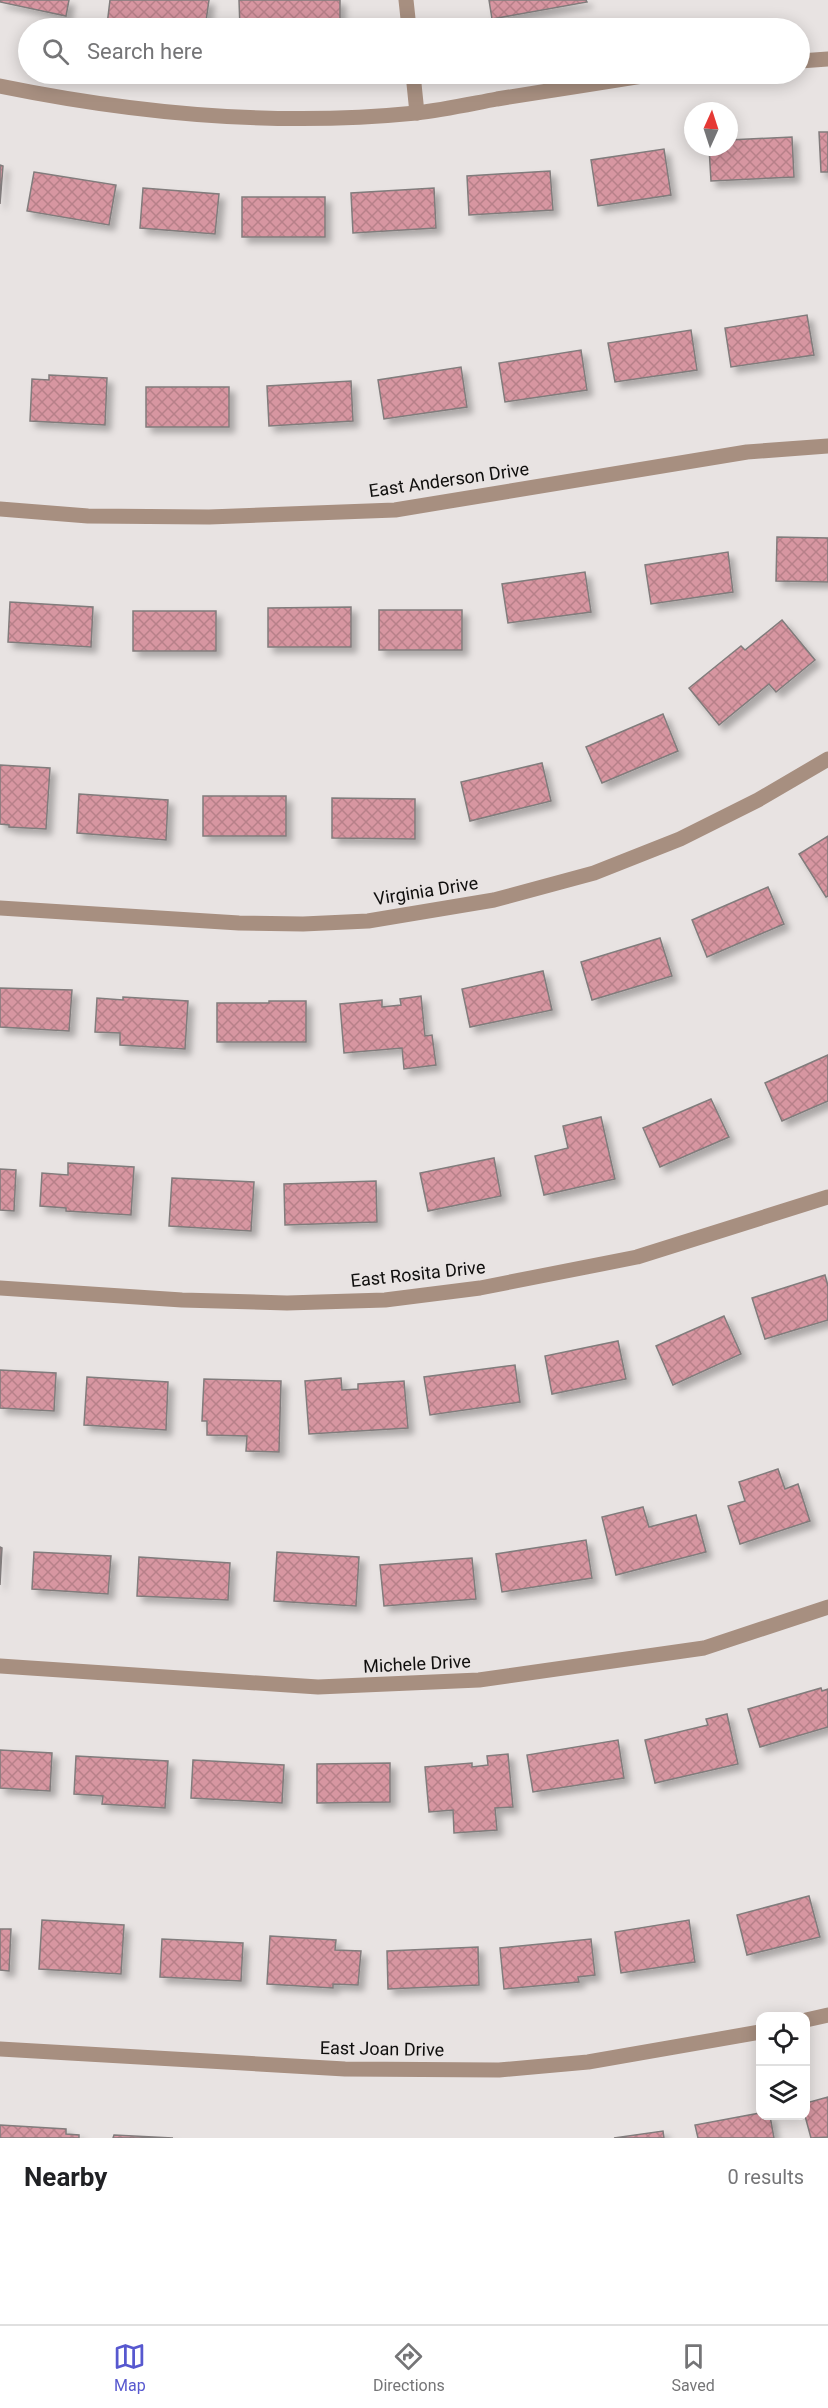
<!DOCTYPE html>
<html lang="en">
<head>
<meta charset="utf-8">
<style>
	body { margin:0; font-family:Roboto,sans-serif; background:#f6f6f6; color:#202124 }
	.controls { position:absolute; right:18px; bottom:18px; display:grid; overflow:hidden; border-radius:12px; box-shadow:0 3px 15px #0003 }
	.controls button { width:54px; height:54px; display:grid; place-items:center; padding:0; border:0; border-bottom:2px solid #e0e0e0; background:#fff; color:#202124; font:30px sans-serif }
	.compass { position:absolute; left:684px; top:102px; width:54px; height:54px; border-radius:50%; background:#fff; box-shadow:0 3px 15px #0003; rotate:3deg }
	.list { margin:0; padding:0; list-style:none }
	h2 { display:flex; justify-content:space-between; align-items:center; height:78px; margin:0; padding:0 24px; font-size:26px }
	h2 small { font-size:20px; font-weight:400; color:#757577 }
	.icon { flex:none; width:33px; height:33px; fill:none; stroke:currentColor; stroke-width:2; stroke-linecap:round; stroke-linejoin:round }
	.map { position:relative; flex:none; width:828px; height:2138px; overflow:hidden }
	.search { position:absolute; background:#fff; box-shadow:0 3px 15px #0003; left:18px; right:18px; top:18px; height:66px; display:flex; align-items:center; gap:15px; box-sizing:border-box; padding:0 21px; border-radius:33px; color:#757577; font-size:22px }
	.sheet { height:186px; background:#fff }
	nav { display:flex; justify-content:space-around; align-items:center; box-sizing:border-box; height:84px; border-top:2px solid #e0e0e0; background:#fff; font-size:16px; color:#757577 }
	nav a { display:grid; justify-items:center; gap:3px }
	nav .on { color:#5758cf }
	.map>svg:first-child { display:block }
	.building { fill:url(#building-cross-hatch); stroke:#817c7c; stroke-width:1.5; filter:url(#shadow) }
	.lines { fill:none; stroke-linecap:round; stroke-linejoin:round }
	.minor { stroke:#a78f80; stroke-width:15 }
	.tertiary { stroke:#a78f80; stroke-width:15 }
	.labels { text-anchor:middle; stroke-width:4.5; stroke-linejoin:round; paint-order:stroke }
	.street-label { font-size:18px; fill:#0f0e0d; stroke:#e8e3e2 }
</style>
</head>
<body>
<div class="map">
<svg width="828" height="2138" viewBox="0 0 828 2138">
	<defs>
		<pattern id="building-cross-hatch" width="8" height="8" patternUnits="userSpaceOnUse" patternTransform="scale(1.5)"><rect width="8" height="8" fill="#d796a1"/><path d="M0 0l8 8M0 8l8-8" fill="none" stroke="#b78089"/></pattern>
		<filter id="shadow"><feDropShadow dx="5.5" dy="5.5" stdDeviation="3" flood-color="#0004"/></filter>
	</defs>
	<rect width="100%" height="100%" fill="#e8e3e2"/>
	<g class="building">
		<polygon points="0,0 69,0 66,16 0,2"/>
		<polygon points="110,0 209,0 205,28 138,28 107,25"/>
		<polygon points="239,0 340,0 340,28 240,28"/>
		<polygon points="489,0 586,0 587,2 492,19"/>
		<polygon points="819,132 828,132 828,172 821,172"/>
		<polygon points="792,137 794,177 711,181 709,147 729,147 729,140"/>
		<polygon points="664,149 671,195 598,206 591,160"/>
		<polygon points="0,165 3,166 0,204"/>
		<polygon points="550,171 553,210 469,215 467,176"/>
		<polygon points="34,172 116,185 109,225 27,211"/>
		<polygon points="143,188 219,194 215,234 140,228"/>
		<polygon points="434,188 436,228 353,233 351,193"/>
		<rect x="242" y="197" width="83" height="40"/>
		<polygon points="807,315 814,355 731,367 725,328"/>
		<polygon points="691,330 697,370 615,382 608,343"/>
		<polygon points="581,350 587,390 505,402 499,363"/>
		<polygon points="461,367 467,407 384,419 378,380"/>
		<polygon points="49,375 107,378 105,425 30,421 32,379 49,380"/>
		<polygon points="351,381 353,421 269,426 267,386"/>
		<rect x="146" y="387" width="83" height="40"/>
		<polygon points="777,537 828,538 828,582 776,581"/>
		<polygon points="728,552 733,592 651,604 645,565"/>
		<polygon points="585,572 591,612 508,623 502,584"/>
		<polygon points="10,602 93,607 91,647 8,642"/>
		<polygon points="351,607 351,647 268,647 268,608"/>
		<rect x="379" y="610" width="83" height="40"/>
		<rect x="133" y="611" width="83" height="40"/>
		<polygon points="782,620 815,660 776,692 769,684 719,725 689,688 741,646 745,650"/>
		<polygon points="663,714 678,751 602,783 586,747"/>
		<polygon points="542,763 551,801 470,821 461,782"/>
		<polygon points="0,765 50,768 46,829 9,827 9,825 0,824"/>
		<polygon points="79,794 168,800 166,840 77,833"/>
		<rect x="203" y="796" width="83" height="40"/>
		<polygon points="332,798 415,799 415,839 332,838"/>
		<polygon points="828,836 828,896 826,897 799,854"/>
		<polygon points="768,887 784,924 707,957 692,920"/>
		<polygon points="660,938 672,976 592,1000 581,962"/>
		<polygon points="543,971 552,1010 470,1027 462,989"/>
		<polygon points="0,988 72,990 69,1031 0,1027"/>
		<polygon points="421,996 425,1036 432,1035 436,1065 404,1069 402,1048 344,1053 340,1004 382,1000 382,1007 401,1005 400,999"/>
		<polygon points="123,997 188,1001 185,1049 120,1045 120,1033 95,1032 97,998 123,1000"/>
		<polygon points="269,1001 306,1001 306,1042 217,1042 217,1003 269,1003"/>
		<polygon points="828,1055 828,1101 782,1121 765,1083"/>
		<polygon points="711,1099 729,1137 660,1167 643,1128"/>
		<polygon points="601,1117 615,1179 544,1195 535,1156 568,1148 563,1126"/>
		<polygon points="494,1158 501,1196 428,1211 420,1173"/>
		<polygon points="68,1163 134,1167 131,1215 66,1211 66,1208 40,1206 42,1173 68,1175"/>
		<polygon points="0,1169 16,1170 14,1211 0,1210"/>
		<polygon points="172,1178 254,1182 251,1231 169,1226"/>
		<polygon points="376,1181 377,1222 285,1225 284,1184"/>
		<polygon points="825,1275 828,1286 828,1320 765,1339 752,1298"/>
		<polygon points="724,1316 741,1354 673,1385 656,1346"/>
		<polygon points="618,1341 626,1379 552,1394 545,1356"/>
		<polygon points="515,1365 520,1402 430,1415 424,1377"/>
		<polygon points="0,1370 56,1373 54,1411 0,1408"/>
		<polygon points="87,1377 168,1382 166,1430 84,1425"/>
		<polygon points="341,1378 342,1390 358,1389 358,1384 404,1381 408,1428 309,1434 305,1381"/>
		<polygon points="204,1379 281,1381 279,1452 246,1451 247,1436 207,1435 207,1421 202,1421"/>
		<polygon points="778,1469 785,1489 798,1484 810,1521 740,1544 728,1506 745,1501 739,1482"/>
		<polygon points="643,1507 649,1527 696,1515 706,1552 616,1575 602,1517"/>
		<polygon points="586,1540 592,1578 502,1592 496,1554"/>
		<polygon points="0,1547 2,1548 0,1585"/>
		<polygon points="34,1552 111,1556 108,1594 32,1589"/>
		<polygon points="277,1552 359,1557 356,1606 274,1601"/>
		<polygon points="139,1557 230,1563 228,1600 137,1596"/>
		<polygon points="472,1558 476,1599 384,1606 380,1565"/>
		<polygon points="821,1688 822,1691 828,1689 828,1727 760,1747 748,1709"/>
		<polygon points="727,1714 738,1764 655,1783 645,1740 708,1725 706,1719"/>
		<polygon points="618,1740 624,1778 533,1792 527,1755"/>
		<polygon points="0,1750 52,1753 50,1791 0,1788"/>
		<polygon points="508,1754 513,1807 495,1808 497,1830 454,1833 453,1810 429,1812 425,1767 472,1763 472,1767 488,1765 487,1756"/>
		<polygon points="76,1756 168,1761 165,1808 102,1804 103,1796 74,1794"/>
		<polygon points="193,1760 284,1765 282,1803 191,1798"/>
		<polygon points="390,1763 390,1802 317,1803 317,1764"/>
		<polygon points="809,1896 820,1937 747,1955 737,1915"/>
		<polygon points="42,1920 124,1925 121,1974 39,1969"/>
		<polygon points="689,1920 695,1962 621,1973 615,1932"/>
		<polygon points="0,1929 11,1929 9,1971 0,1970"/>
		<polygon points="270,1936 336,1940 335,1950 361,1951 358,1985 333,1984 333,1988 267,1984"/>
		<polygon points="162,1939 243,1943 241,1981 160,1977"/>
		<polygon points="591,1939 595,1975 578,1977 579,1982 504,1989 500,1948"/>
		<polygon points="478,1947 479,1985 388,1989 387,1951"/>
		<polygon points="828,2097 828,2137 811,2138 805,2116 806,2103"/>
		<polygon points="760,2113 760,2116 770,2116 774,2138 698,2138 695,2125"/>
		<polygon points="0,2125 66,2129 66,2134 79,2135 79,2138 0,2138"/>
		<polygon points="663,2131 664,2138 614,2138"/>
		<polygon points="114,2135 173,2138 113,2138"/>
	</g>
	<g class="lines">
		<g class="minor">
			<polyline points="406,0 409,28"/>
			<polyline points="800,61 828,59"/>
			<polyline points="413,74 417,113"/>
			<path d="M0 86C137 114 276 127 416 113 443 110 470 104 497 99 550 91 602 82 655 74"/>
			<polyline points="0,908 239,923 303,924 368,921 494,900 594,873 680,839 758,800 828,759"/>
			<polyline points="0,1288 182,1300 287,1303 385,1300 480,1288 637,1257 828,1197"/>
			<polyline points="0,1666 318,1687 479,1680 704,1648 828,1607"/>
			<polyline points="806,2020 828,2015"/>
			<polyline points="0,2049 345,2069 499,2070 588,2062 760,2032"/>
		</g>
		<polyline class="tertiary" points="0,509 88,516 209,517 395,510 747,452 828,446"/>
	</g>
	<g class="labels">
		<g class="street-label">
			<text transform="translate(449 480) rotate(-8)" y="6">East Anderson Drive</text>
			<text transform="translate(426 891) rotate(-9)" y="6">Virginia Drive</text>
			<text transform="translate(418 1274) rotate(-6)" y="6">East Rosita Drive</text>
			<text transform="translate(417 1664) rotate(-3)" y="6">Michele Drive</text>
			<text transform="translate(382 2049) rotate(1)" y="6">East Joan Drive</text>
		</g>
	</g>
</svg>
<div class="controls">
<button><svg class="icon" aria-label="locate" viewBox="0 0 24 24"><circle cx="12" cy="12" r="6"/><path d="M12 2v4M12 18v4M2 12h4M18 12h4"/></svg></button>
<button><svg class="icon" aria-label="layers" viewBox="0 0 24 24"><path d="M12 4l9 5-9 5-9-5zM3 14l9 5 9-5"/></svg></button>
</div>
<svg class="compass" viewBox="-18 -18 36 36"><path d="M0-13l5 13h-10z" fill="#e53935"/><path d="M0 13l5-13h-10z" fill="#757577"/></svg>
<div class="search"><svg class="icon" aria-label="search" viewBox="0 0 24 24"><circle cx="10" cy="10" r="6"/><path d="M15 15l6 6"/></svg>Search here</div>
</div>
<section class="sheet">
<h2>Nearby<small>0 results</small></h2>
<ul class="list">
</ul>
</section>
<nav>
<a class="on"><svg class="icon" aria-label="map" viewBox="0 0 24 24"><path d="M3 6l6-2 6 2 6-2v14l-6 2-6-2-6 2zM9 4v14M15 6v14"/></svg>Map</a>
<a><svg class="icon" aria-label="directions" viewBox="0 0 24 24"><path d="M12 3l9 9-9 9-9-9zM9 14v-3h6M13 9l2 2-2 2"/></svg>Directions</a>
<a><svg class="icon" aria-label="saved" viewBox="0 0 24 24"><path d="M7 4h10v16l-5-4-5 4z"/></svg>Saved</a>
</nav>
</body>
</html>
